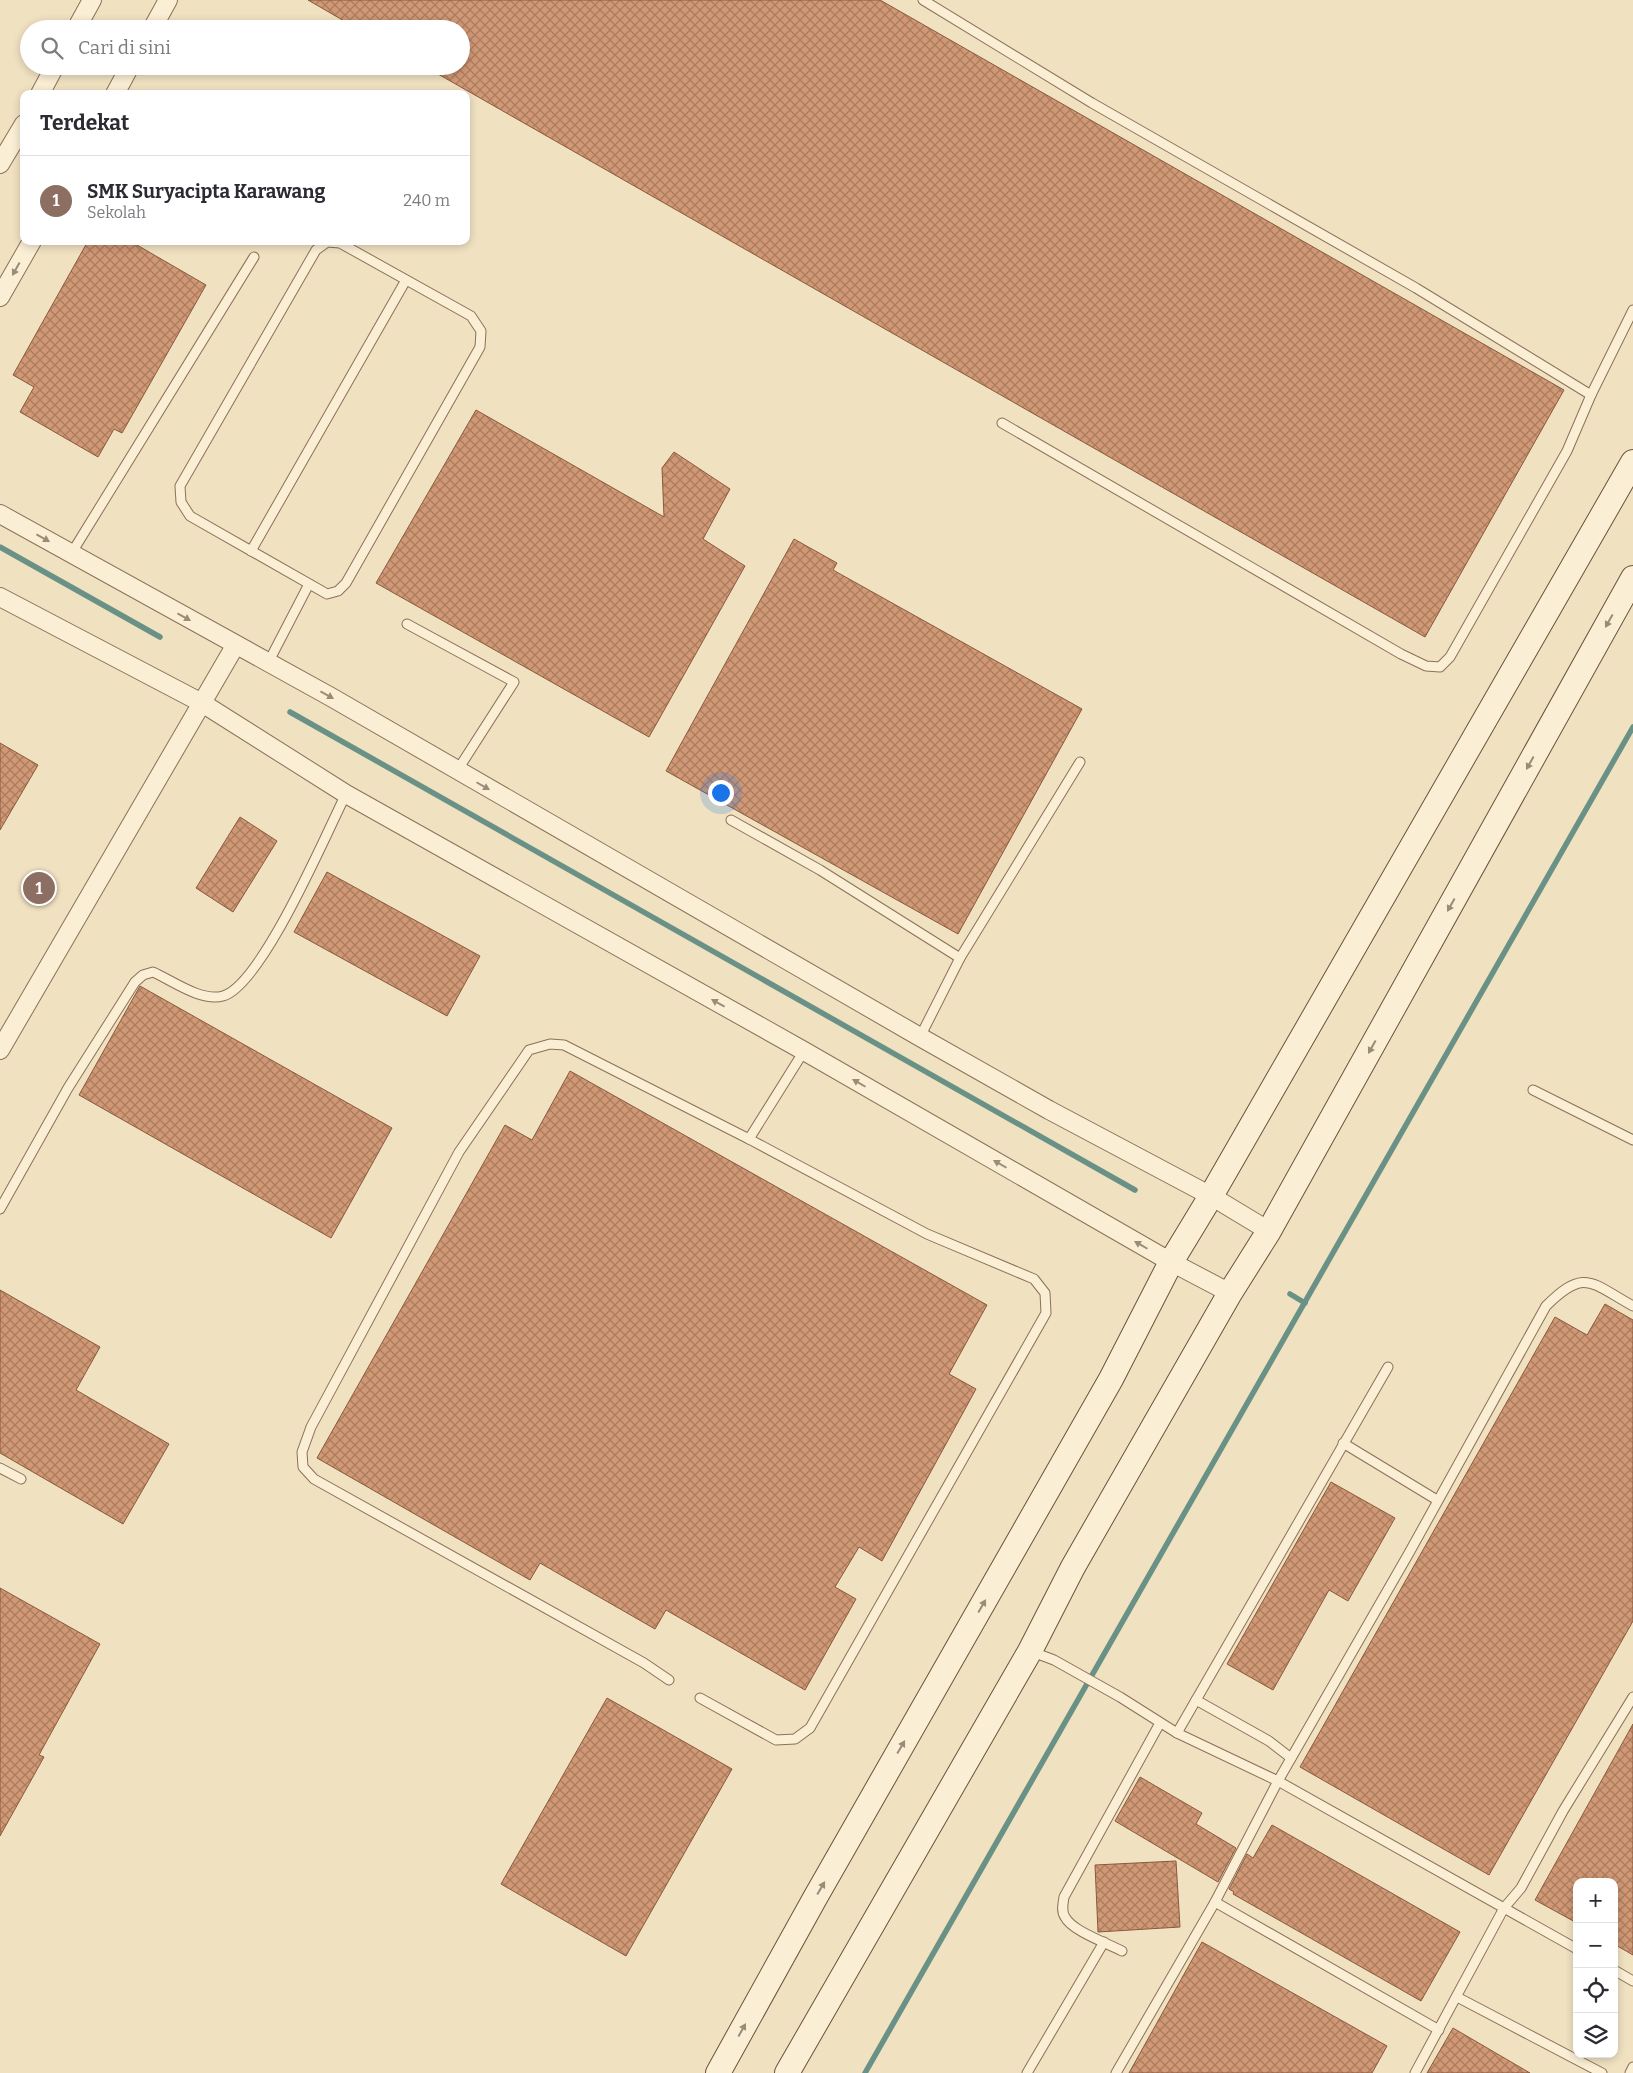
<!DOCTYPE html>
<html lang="id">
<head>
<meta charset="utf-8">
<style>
	body { margin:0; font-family:Bitter,serif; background:#f7f7f7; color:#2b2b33 }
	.controls { position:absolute; right:15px; bottom:15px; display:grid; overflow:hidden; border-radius:10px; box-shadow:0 2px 8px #0003 }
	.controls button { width:45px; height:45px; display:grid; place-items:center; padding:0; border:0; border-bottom:1px solid #e1e1e2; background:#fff; color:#2b2b33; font:25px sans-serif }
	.you { position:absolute; left:720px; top:792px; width:18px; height:18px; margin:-12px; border:4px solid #fff; border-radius:50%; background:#1a73e8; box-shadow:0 0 0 8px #1a73e833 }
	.badge { display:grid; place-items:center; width:32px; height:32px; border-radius:50%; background:#db2777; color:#fff; font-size:16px; font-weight:700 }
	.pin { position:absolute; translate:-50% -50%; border:2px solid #fff; box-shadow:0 1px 5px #0006 }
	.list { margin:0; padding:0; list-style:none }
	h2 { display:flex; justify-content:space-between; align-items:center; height:65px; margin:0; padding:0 20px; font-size:21px }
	h2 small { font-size:16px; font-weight:400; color:#7c7c81 }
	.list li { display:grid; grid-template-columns:32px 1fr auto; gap:15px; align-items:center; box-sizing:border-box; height:90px; padding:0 20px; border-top:1px solid #e1e1e2 }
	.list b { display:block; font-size:19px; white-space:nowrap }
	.list p { margin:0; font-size:16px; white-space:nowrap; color:#7c7c81 }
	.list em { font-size:16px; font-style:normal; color:#7c7c81 }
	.icon { flex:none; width:28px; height:28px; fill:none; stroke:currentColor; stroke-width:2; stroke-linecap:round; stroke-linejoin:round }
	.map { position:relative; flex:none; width:1633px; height:2073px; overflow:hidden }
	.search { position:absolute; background:#fff; box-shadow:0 2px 8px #0003; left:20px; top:20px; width:450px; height:55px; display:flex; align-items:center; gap:12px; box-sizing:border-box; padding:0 18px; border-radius:28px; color:#7c7c81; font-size:19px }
	.panel { position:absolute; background:#fff; box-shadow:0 2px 8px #0003; left:20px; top:90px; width:450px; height:155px; border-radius:10px }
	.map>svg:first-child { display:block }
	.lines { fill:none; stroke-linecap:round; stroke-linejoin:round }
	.stream { stroke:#6a9186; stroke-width:5.5 }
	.building { fill:url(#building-cross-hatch); stroke:#8b593c }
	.lane-casing { stroke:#8b7158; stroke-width:11 }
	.street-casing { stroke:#8b7158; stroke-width:20 }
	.secondary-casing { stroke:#6c523b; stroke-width:26 }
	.lane { stroke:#faeed5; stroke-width:9 }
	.street { stroke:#faeed5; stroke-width:18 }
	.secondary { stroke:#faeed5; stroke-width:24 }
	.oneway { fill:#9a8c79 }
</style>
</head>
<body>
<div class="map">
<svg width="1633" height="2073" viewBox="0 0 1633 2073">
	<defs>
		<pattern id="building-cross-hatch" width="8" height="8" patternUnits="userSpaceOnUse" patternTransform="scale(1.25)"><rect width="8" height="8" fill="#d09875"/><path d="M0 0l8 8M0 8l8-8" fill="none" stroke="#aa7c5f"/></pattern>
	</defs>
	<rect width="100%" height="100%" fill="#f0e1c1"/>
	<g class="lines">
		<g class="stream">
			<polyline points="0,547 160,637"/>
			<polyline points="290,712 1135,1190"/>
			<polyline points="1290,1294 1305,1303"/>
			<polyline points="865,2073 1633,727"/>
		</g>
	</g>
	<g class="building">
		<polygon points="308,0 880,0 1564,390 1425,637 424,66 461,66 461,29 358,29"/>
		<polygon points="88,241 130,241 206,285 122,433 114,429 98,457 20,412 34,387 13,375"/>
		<polygon points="476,410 664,517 662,468 674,452 730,489 703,539 745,566 649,737 376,583"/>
		<polygon points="794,539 837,563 833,570 1082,709 958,934 666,771"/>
		<polygon points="0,743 38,765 0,830"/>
		<polygon points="240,817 277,841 233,912 196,888"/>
		<polygon points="327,872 480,956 447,1016 294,932"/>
		<polygon points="140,986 392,1128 331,1238 79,1095"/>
		<polygon points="570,1071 987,1305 949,1374 976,1389 882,1561 859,1547 835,1587 856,1599 805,1690 666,1610 655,1629 540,1563 530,1580 317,1458 505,1125 532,1140"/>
		<polygon points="0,1290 100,1347 76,1390 169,1444 123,1524 0,1453"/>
		<polygon points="1605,1304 1633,1320 1633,1621 1489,1875 1300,1767 1555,1317 1587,1335"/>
		<polygon points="1331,1482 1395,1518 1348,1601 1329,1590 1273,1690 1227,1664"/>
		<polygon points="0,1588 100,1644 39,1755 44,1757 0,1836"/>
		<polygon points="607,1698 732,1769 626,1956 501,1884"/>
		<polygon points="1633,1724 1633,1955 1614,1944 1614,1882 1577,1882 1577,1923 1535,1900"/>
		<polygon points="1140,1777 1202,1813 1196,1824 1236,1848 1218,1882 1115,1821"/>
		<polygon points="1272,1825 1460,1932 1421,2001 1233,1894 1234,1892 1229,1889 1247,1854 1253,1858"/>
		<polygon points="1176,1861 1180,1927 1098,1932 1095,1865"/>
		<polygon points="1202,1942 1387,2046 1372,2073 1129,2073"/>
		<polygon points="1453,2028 1530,2073 1427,2073"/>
	</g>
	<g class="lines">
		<defs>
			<g id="lane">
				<polyline points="923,0 1092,103 1416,288 1591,395 1633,310"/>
				<polygon points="327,242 340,243 471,316 481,331 480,347 346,583 338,591 327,594 190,516 181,502 180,486 316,250"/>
				<polyline points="1002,423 1401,654 1426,666 1440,667 1450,657 1567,451 1591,395"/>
				<polyline points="251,551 406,280"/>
				<polyline points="71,554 254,257"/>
				<polyline points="407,624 514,682 457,771"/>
				<polyline points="268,663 309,584"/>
				<polyline points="731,820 820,870 960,958"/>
				<polyline points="920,1037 960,958 1080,762"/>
				<polyline points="1533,1090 1633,1140"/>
				<path d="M0 1209 68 1088 135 982 143 975 153 972C173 981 201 1002 223 996 262 985 326 834 346 794"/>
				<polyline points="1343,1443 1437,1500"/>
				<polyline points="0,1468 21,1479"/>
				<polyline points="1030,1651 1054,1660 1120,1697 1177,1733 1278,1781 1577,1949"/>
				<polyline points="669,1680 644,1663 314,1479 303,1467 302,1452 311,1427 459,1152 529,1050 550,1044 564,1045 749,1139"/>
				<polyline points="700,1698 776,1740 795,1739 810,1728 1046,1313 1045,1293 1034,1279 927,1234 749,1139 804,1051"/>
				<polyline points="1196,1700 1269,1741 1291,1758"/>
				<polyline points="1177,1733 1388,1367"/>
				<polyline points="1215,1902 1439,2030"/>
				<path d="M1122 1951C1107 1943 1072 1931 1065 1917 1061 1911 1063 1904 1064 1897L1160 1723"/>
				<polyline points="1614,1970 1633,1981"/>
				<polyline points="1457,1997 1602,2073"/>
				<polyline points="1027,2073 1104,1942"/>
				<path d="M1116 2073 1215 1902 1278 1781 1409 1553 1546 1306C1585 1267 1591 1283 1633 1306"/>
				<polyline points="1415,2073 1504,1908 1521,1888 1563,1811 1633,1697"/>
				<polyline points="1630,2073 1633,2067"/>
			</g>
			<g id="street">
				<polyline points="76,29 92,0"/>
				<polyline points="152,29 168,0"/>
				<polyline points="40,94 55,66"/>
				<polyline points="115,94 130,66"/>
				<polyline points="0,164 24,124"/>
				<polyline points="0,297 32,241"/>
				<polyline points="0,514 331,697 920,1037 1049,1110 1211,1196 1269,1231"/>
				<polyline points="0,597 202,703 346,794 804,1051 1171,1262 1230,1293"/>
				<polyline points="0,1050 235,646"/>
			</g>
			<g id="secondary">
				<polyline points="718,2073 815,1898 1111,1379 1171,1262 1211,1196 1633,462"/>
				<polyline points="787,2073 1030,1651 1073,1567 1230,1293 1269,1231 1633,578"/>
			</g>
		</defs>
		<use href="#lane" class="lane-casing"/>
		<use href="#street" class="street-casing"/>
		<use href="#secondary" class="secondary-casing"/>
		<use href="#lane" class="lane"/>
		<use href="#street" class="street"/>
		<use href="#secondary" class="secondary"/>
	</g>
	<defs><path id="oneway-solid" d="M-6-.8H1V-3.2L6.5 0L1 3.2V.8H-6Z" transform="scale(1.25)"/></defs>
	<g class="oneway">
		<use href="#oneway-solid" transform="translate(16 269) rotate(119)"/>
		<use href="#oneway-solid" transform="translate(43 538) rotate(29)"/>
		<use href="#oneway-solid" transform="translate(184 617) rotate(29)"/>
		<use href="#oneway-solid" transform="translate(1609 621) rotate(119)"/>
		<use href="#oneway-solid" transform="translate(327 695) rotate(29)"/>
		<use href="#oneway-solid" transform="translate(1530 763) rotate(119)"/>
		<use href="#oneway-solid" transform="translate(483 786) rotate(30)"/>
		<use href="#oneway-solid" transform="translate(1451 905) rotate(119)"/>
		<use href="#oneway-solid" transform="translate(718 1003) rotate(-151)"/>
		<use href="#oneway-solid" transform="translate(1372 1047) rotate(119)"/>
		<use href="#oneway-solid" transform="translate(859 1083) rotate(-150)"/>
		<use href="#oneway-solid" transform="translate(1000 1164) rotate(-150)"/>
		<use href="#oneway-solid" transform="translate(1141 1245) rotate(-150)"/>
		<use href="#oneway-solid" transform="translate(982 1606) rotate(-60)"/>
		<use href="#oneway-solid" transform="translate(901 1747) rotate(-60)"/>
		<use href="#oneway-solid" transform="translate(821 1888) rotate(-60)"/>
		<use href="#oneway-solid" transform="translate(742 2030) rotate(-61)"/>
	</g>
</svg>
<div class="controls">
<button>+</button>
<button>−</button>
<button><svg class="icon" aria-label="locate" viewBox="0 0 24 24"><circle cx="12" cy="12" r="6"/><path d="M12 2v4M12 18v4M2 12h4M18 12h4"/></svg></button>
<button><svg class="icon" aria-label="layers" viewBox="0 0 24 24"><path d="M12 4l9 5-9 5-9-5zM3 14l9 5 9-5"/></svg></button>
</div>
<div class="you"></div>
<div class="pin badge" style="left:39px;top:888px;background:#8d6e63">1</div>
<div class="search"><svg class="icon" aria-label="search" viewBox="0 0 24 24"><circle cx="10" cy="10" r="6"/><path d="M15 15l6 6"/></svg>Cari di sini</div>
<section class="panel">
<h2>Terdekat<small></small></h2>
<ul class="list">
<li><span class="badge" style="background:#8d6e63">1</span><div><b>SMK Suryacipta Karawang</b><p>Sekolah</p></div><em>240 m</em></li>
</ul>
</section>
</div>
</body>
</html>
